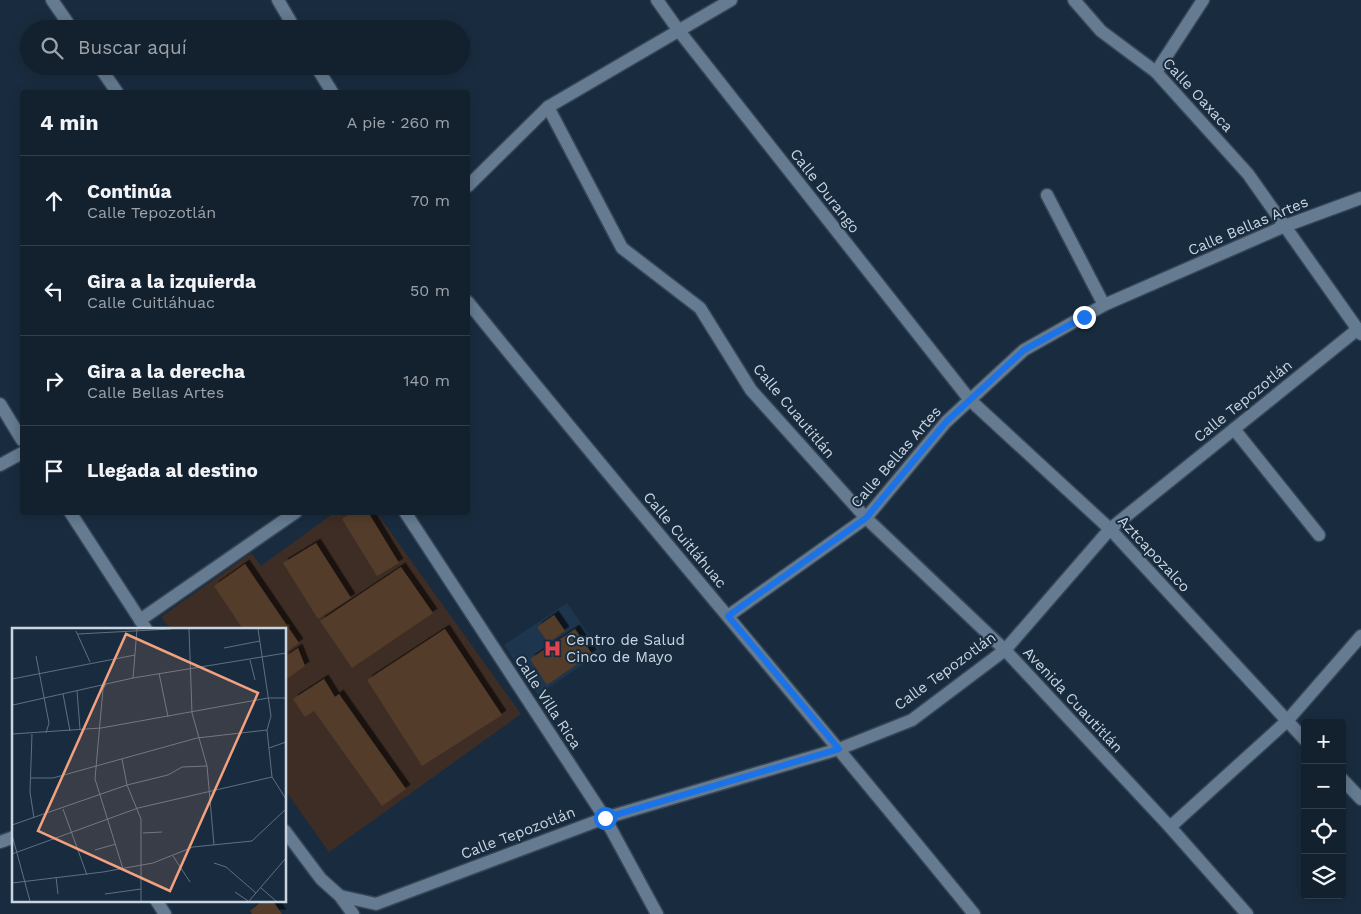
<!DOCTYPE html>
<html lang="es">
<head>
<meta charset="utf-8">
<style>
	body { margin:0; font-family:"Work Sans",sans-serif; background:#202e3b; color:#f1f3f6 }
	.controls { position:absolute; right:15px; bottom:15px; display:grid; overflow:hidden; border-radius:5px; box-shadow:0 2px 12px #0003 }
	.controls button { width:45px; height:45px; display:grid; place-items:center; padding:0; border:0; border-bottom:1px solid #323e4b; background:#13212f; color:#f1f3f6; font:25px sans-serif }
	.stop { position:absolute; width:15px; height:15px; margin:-11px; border:4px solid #1a73e8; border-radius:50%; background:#fff }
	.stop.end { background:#1a73e8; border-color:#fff; box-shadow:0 1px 5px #0008 }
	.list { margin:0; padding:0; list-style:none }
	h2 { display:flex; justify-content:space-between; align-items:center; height:65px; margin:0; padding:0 20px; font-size:21px }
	h2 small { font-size:16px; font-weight:400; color:#9da3aa }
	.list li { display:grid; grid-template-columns:32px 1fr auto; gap:15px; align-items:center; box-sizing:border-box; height:90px; padding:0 20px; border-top:1px solid #323e4b }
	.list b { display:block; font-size:19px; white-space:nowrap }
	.list p { margin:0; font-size:16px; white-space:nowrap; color:#9da3aa }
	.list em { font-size:16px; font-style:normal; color:#9da3aa }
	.icon { flex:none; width:28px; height:28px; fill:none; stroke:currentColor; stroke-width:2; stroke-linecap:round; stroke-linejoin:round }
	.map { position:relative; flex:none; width:1361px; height:914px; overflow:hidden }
	.search { position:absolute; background:#13212f; box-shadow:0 2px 12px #0003; left:20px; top:20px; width:450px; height:55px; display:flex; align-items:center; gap:12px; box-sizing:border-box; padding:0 18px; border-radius:28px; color:#9da3aa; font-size:19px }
	.panel { position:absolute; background:#13212f; box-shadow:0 2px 12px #0003; left:20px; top:90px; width:450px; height:425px; border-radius:5px }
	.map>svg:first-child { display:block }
	.built { fill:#1d354d }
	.education { fill:#3e2d24 }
	.building { fill:#533c2b; filter:url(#shadow) }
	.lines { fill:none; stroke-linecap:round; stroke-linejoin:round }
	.minor-casing { stroke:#364656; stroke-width:15 }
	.minor { stroke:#657b91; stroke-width:12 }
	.route { stroke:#1a73e8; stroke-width:6 }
	.labels { text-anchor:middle; stroke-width:4; stroke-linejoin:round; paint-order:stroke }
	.street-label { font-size:15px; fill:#c9d5e1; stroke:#192c3f }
	.poi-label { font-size:15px; fill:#c9d5e1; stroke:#192c3f; text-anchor:start }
	.inset-road { fill:none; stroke:#5f7080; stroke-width:1 }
	.view { fill:#f2a17e; fill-opacity:0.15; stroke:#f2a17e; stroke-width:2.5 }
	.inset-edge { fill:none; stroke:#c9d5e1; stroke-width:2.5 }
</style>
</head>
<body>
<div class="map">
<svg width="1361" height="914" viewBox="0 0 1361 914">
	<defs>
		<filter id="shadow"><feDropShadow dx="4.5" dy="-4.5" stdDeviation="0" flood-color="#0009"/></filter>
	</defs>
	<rect width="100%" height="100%" fill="#192c3f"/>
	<polygon class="built" points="567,603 601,652 538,695 504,645"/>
	<polygon class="education" points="334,513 377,513 521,714 329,852 285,790 285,629 170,629 161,617 251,553 261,566"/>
	<g class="building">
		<polygon points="352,512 368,512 399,563 377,576 342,519"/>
		<polygon points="316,543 351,598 318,619 283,563"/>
		<polygon points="245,564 299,643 285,653 285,629 243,629 214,586"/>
		<polygon points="401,567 433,613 352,668 320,621"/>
		<polygon points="554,615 565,631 548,643 537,627"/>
		<polygon points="445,629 502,715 422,766 367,680"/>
		<polygon points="575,629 592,654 547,685 530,659"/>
		<polygon points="298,648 305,666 285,680 285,657"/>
		<polygon points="324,679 335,697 339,694 406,789 382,806 314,711 305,717 293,699"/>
		<polygon points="263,900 272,900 282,914 252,914 250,911"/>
	</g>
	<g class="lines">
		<defs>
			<g id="minor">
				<polyline points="52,0 72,29"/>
				<polyline points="278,0 295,29"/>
				<polyline points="657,0 679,31 970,400 1110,529 1305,740"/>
				<polyline points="1074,0 1101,31 1156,72 1248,174 1361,334"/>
				<polyline points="99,66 117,92"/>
				<polyline points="316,66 332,92"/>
				<polyline points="1156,72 1203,0"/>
				<polyline points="548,107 622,248 700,308 751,390 866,518 1005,650 1170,827 1247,914"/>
				<polyline points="468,186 548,107 731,0"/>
				<polyline points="1047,195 1104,305"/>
				<path d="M468 302C634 508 807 708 974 914"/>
				<polyline points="0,404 22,440"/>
				<polyline points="1234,429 1319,535"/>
				<polyline points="0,465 22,453"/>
				<polyline points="70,512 146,629"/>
				<polyline points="405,512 605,818 657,914"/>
				<polyline points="728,616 866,518 946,422 1024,350 1104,305 1285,226 1361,198"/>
				<polyline points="140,620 296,512"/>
				<polyline points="1342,779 1361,799"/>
				<polyline points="1170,827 1287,721 1361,636"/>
				<polyline points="285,831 321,879 340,896 353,914"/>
				<polyline points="0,842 14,837"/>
				<polyline points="340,896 376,904 605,818 839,749 912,720 1005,650 1110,529 1358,329"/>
				<polyline points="156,900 165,914"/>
			</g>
		</defs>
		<use href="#minor" class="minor-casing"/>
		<use href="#minor" class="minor"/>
	</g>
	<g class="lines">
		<polyline class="route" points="605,818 839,749 728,616 866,518 946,422 1024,350 1084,317"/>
	</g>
	<defs>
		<symbol id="hospital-bare" viewBox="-9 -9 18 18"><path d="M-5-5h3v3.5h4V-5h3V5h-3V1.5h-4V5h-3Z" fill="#e0444e" stroke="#192c3f" stroke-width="2.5" paint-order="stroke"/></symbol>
	</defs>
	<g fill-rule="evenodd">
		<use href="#hospital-bare" x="540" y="636" width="25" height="25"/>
	</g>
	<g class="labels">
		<g class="street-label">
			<text transform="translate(1198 95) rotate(47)" y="5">Calle Oaxaca</text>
			<text transform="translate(825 191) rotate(52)" y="5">Calle Durango</text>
			<text transform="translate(1248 226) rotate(-23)" y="5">Calle Bellas Artes</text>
			<text transform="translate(1243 401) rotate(-39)" y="5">Calle Tepozotlán</text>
			<text transform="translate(794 411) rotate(50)" y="5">Calle Cuautitlán</text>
			<text transform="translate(896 457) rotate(-49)" y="5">Calle Bellas Artes</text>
			<text transform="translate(685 540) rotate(50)" y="5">Calle Cuitláhuac</text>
			<text transform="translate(1154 554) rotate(47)" y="5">Aztcapozalco</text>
			<text transform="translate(945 671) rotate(-36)" y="5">Calle Tepozotlán</text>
			<text transform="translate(1073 700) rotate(47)" y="5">Avenida Cuautitlán</text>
			<text transform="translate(548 702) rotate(57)" y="5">Calle Villa Rica</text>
			<text transform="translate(518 833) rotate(-21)" y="5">Calle Tepozotlán</text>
		</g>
		<g class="poi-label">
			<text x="566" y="645">Centro de Salud<tspan x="566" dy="17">Cinco de Mayo</tspan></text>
		</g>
	</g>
	<g transform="translate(12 628)">
		<rect width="274" height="274" fill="#192c3f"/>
		<path class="inset-road" d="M177 1 180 85 195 138 202 217M246 1 259 88 255 102 260 149 274 171M64 3 78 34M66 6 159 1M212 20 248 13M24 28 37 95 34 105M238 32 243 52M147 45 156 89M121 50 125 1M0 51 123 27M94 56 91 61 83 151 111 241M65 63 68 101M51 66 58 103M1 77 121 50 274 25M0 106 89 100 256 70H274M20 106 18 164 22 190M257 120 274 114M110 131 115 157 129 191V273M18 150H41L185 110 255 102M51 181 75 247M0 197 115 157 156 147 170 139 195 138M131 205 150 204M0 207 18 273M83 222 104 216M0 226 126 180 260 149M161 228 178 254M202 235 214 239 244 265M44 249 46 266M0 255 91 244 141 235 181 219 240 213 274 181M249 260 264 273M223 264 236 273M93 266 129 261M237 273 274 230"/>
		<path class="view" d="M114 6 246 65 158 263 26 203Z"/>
		<rect width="274" height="274" class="inset-edge"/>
	</g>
</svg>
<div class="controls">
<button>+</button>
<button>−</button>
<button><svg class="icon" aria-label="locate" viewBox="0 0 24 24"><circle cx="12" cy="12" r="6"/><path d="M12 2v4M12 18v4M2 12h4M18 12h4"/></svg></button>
<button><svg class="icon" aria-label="layers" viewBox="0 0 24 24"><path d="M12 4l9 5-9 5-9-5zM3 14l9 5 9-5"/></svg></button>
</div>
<div class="stop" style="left:605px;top:818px"></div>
<div class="stop end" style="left:1084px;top:317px"></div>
<div class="search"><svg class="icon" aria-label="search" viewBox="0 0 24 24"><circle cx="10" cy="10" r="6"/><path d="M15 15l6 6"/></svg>Buscar aquí</div>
<section class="panel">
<h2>4 min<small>A pie · 260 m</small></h2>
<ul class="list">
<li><svg class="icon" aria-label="ahead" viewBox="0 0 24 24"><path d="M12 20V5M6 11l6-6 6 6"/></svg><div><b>Continúa</b><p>Calle Tepozotlán</p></div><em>70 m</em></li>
<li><svg class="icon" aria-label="left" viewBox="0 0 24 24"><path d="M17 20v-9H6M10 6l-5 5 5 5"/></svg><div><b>Gira a la izquierda</b><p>Calle Cuitláhuac</p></div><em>50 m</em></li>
<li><svg class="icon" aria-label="right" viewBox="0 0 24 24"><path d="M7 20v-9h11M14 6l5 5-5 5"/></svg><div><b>Gira a la derecha</b><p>Calle Bellas Artes</p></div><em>140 m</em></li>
<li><svg class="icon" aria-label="arrive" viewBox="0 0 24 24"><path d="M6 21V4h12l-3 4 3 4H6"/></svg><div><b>Llegada al destino</b></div></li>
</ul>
</section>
</div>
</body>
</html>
